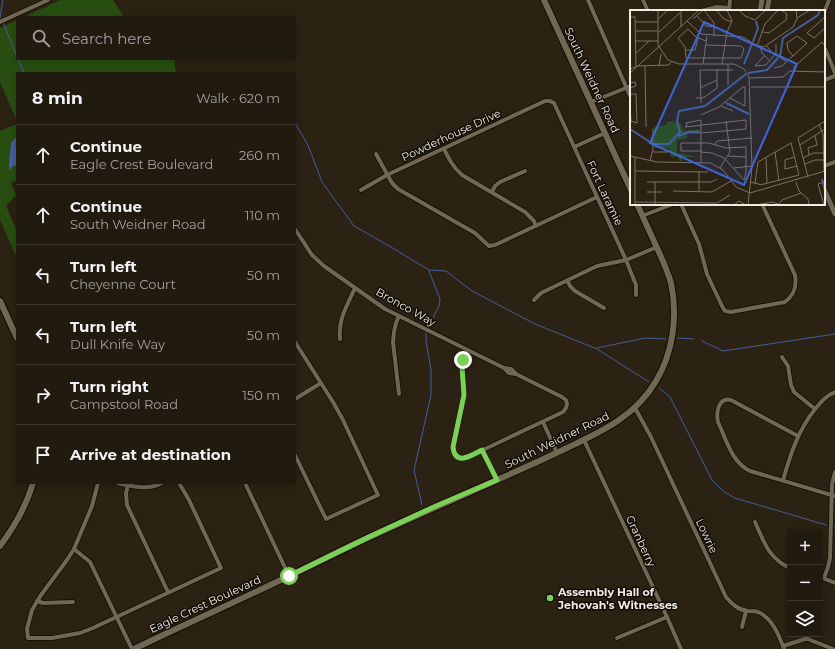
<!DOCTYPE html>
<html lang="en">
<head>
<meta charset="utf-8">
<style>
	body { margin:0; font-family:Montserrat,sans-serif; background:#292317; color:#f1f3f6 }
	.controls { position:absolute; right:12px; bottom:12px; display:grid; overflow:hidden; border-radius:0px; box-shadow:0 2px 6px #0003 }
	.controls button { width:36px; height:36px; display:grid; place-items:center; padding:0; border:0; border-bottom:1px solid #3e382e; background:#211a0e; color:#f1f3f6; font:20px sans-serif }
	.stop { position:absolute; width:12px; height:12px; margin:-9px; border:3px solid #79d157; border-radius:50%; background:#fff }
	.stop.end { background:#79d157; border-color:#fff; box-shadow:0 1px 4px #0008 }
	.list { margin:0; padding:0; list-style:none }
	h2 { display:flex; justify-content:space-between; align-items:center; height:52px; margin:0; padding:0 16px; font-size:17px }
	h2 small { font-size:13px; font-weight:400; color:#a2a19e }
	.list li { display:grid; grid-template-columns:26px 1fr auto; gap:12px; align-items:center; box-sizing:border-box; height:60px; padding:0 16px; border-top:1px solid #3e382e }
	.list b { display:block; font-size:15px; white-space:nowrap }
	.list p { margin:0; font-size:13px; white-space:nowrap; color:#a2a19e }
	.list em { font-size:13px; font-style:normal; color:#a2a19e }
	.icon { flex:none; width:22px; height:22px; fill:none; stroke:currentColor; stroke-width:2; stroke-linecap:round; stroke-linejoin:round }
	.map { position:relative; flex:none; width:835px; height:649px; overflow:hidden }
	.search { position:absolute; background:#211a0e; box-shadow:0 2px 6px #0003; left:16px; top:16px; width:280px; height:44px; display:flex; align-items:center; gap:10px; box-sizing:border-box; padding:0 14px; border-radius:0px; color:#a2a19e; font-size:15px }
	.panel { position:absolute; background:#211a0e; box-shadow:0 2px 6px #0003; left:16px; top:72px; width:280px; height:412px; border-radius:0px }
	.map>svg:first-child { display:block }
	.park { fill:#274e10 }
	.water { fill:url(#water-ripples) }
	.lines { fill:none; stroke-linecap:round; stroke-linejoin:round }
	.stream { stroke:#425e9a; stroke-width:1 }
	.minor-casing { stroke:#140c01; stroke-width:5.5 }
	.tertiary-casing { stroke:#140c01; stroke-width:6 }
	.secondary-casing { stroke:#140c01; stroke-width:8 }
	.minor { stroke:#716755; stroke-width:4 }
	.tertiary { stroke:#716755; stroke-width:5 }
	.secondary { stroke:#716755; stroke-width:6 }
	.route { stroke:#79d157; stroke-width:5 }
	.poi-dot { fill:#79d157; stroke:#110d06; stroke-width:1.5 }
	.labels { text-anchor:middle; stroke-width:3; stroke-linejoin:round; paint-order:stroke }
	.street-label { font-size:11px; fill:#f2ece2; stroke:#110d06 }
	.poi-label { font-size:11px; font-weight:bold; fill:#f2ece2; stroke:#110d06; text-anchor:start }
	.inset-river { fill:none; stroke:#425e9a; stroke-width:2 }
	.inset-road { fill:none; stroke:#7b7366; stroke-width:1 }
	.view { fill:#3d66da; fill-opacity:0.15; stroke:#3d66da; stroke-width:2 }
	.inset-edge { fill:none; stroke:#f2ece2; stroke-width:2 }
</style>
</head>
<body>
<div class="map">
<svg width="835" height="649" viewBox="0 0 835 649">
	<defs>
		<pattern id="water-ripples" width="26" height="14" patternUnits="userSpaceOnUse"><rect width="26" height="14" fill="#425e9a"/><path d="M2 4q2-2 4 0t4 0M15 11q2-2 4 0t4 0" fill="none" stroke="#5e75a8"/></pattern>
	</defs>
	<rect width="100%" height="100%" fill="#2c2213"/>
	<g class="park">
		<polygon points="60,0 113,0 124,17 24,17"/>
		<polygon points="17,20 17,59 174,59 176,73 17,73 17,121 0,82 0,28"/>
		<polygon points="17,124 17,180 11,183 16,195 6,206 17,231 17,258 0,220 0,131"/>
	</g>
	<polygon class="water" points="17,137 17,166 14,165 10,170 9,165 11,143"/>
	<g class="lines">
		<g class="stream">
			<polyline points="2,19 0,17 3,0"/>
			<polyline points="3,22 17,57"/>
			<polyline points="18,59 24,73"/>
			<polyline points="295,123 308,145 322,182 354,226 391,247 414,261 429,270 446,271 472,291 535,324 597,349 649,382"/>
			<polyline points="429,326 439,306 440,299 429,271"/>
			<polyline points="678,338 694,339"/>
			<polyline points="702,341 723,351 835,334"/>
			<polyline points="597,348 645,338 666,339"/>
			<polyline points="659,388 670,397 712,480 723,491 735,498 826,525"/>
			<polyline points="422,505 414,470 431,395 431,370 426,341 426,333"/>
			<polyline points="834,527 835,527"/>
		</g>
		<defs>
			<g id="minor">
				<polyline points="588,0 631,98"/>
				<polyline points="643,0 648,11"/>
				<polyline points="701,11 717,7 729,8"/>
				<polyline points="729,11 730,0"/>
				<polyline points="824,13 829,0"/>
				<polyline points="0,22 48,0"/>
				<polyline points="824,46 835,73"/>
				<polyline points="824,80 835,76"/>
				<polyline points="591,102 631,86"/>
				<polyline points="574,147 605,133"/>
				<path d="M444 149C449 159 453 167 462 175L525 212 534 221 536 226"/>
				<polyline points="376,154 392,183 398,189 475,233 489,246 495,245 597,197"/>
				<polyline points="824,166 835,162"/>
				<polyline points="361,190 387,175 545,101 550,101 554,103 626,260 636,285 636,295"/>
				<polyline points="492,192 495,186 500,182 525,171"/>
				<path d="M681 204 699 244 707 274 722 306 725 311 731 312 785 302C794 295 797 287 795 275L762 204"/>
				<polyline points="642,216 673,204"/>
				<polyline points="295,229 312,255 324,266 385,309 504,368 509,373 516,374"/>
				<polyline points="567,280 570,286 575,291 604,308"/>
				<polyline points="534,300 541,293 597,266 626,260 657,247"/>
				<path d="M340 339C338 319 347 306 355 288"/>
				<polyline points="295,342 333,402 343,420 378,495 326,519 295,455"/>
				<path d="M467 350 463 360 462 367 464 395 453 447C454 456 458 459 466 458L563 412 566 408 567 404 566 400 562 397 516 374 511 369 504 368"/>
				<polyline points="782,357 788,366 791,385 794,392 815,409"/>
				<polyline points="399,394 393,342 394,332 396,323 399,316"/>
				<polyline points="295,399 321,383"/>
				<path d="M635 408 651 437 726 597C732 604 738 610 748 611 751 611 755 611 758 612 772 618 779 635 784 649"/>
				<polyline points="543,422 557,453"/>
				<path d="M798 436 731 400C718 397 716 413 718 422 726 439 732 463 750 471L835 496"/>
				<polyline points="584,440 667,617 681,649"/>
				<polyline points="482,450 497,480"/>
				<path d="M783 480C791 453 798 430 816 408 822 401 827 395 835 392"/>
				<polyline points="98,483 92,506 74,549 67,560 41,595 32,610 27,629 28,638 52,638 80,633 93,628 221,568 189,500 179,483"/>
				<path d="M117 483C132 486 147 491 162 483"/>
				<polyline points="245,483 289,576"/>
				<polyline points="128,485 126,493 127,505 168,592"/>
				<path d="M755 522C764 542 769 559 790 568"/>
				<polyline points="74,549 90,562 132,649"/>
				<polyline points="820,577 835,583"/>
				<polyline points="824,578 828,567 830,558 832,484 835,472"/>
				<polyline points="37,601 43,603 73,602"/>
				<polyline points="742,627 746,611"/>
				<polyline points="617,638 667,617"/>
				<polyline points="783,646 805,639 808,639 833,649"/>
			</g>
			<g id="tertiary">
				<polyline points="760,11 762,0"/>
				<polyline points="767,11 769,0"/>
				<polyline points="824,189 835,214"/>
			</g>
			<g id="secondary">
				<polyline points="544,0 631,190"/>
				<polyline points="0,301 17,338"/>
				<path d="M0 546C15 526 26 507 33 483"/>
				<path d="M134 649C185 624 238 601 289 576 318 562 345 548 374 535 415 516 457 498 499 479 522 469 544 459 567 448 601 432 636 416 656 381 673 353 678 316 671 283 668 272 663 261 658 250 651 235 644 219 637 204"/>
			</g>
		</defs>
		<use href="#minor" class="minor-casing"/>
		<use href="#tertiary" class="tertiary-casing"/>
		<use href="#secondary" class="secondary-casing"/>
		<use href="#minor" class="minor"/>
		<use href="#tertiary" class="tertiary"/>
		<use href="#secondary" class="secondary"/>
	</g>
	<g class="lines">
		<path class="route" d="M289 576 371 536 436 506 497 480 482 450C472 455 455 467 453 447L464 395 462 367 463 360"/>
	</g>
	<circle class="poi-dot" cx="550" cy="598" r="4"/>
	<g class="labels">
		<g class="street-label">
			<text transform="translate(592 80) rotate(65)" y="4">South Weidner Road</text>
			<text transform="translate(451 135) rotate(-25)" y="4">Powderhouse Drive</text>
			<text transform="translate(605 193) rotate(65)" y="4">Fort Laramie</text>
			<text transform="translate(406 307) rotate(29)" y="4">Bronco Way</text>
			<text transform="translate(557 440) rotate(-26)" y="4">South Weidner Road</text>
			<text transform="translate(707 536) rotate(65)" y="4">Lowrie</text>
			<text transform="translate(641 541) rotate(65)" y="4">Granberry</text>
			<text transform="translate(205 604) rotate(-25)" y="4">Eagle Crest Boulevard</text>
		</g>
		<g class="poi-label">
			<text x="558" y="596">Assembly Hall of<tspan x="558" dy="13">Jehovah's Witnesses</tspan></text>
		</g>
	</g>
	<g transform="translate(630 10)">
		<rect width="195" height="195" fill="#2c2213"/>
		<path d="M38 111 50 113 54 121 70 119V124H57V128L47 130V143L68 147H52V151H49L48 147H41L39 138H24V117L36 115Z" fill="#274e10"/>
		<path class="inset-river" d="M123 32 128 18 126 11M150 46 153 28 188 5 190 0M114 54 122 34M118 63 137 60 148 48M96 93 119 104M0 119 23 134H39L50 122 47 111 49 101 75 96 116 64M48 126 59 122H70M192 169 195 181"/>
		<path class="inset-road" d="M28 0V35L38 50 49 54H104L114 59 119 67 122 157 118 195M74 0 84 13V26M86 0 94 9 102 12M109 0 115 6 125 10 136 0M51 3V16M67 6 76 16 85 17M0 7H5L6 57M195 7 177 23 184 28 195 18M167 8 180 0M28 9 38 0M63 9 73 0M57 11 71 24 113 27 126 35 134 37 163 17 167 9 166 0M5 12H28M6 21H28M133 22 139 23 156 10 157 4 151 0M28 23 53 0M6 31H28M75 35 111 36 114 39 111 48H56L55 37 48 28 58 19 66 27 76 31M127 36 135 14 148 0M130 36 132 43 140 51M137 36 142 43 156 51M56 40H65L68 28M6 43 19 31M134 46 125 56 136 55 146 43V34M73 54 77 26M92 54 97 22 102 11 97 0M15 56 16 117M29 56 31 44M144 58 152 56 177 33 167 26 157 33 158 40 163 46M0 59 8 56 39 55 41 52M164 61V57L192 32 195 36M0 63 69 0M120 68 153 67 160 61 195 62M0 73 5 72 6 76 0 78M98 75V54M121 77H195M70 78 87 70M0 84H6L7 113 1 111 0 97M66 88H73L87 78V59M71 93 70 60H103M91 96 103 101M71 105 89 97 113 77H115V96L100 88M189 115 193 124 194 162M55 117 116 110V119L71 123M57 117 56 113 71 110V152M84 135 87 131 122 128M170 135 195 119M23 142H38M71 142 82 143 94 148 114 170 116 162V137L96 138 79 133H51V141H71M145 142 149 171M179 145 178 138 187 135 185 126M0 146 27 152 81 153 93 160 106 177 120 183 195 161M98 146 116 147M164 147 155 150V159L167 156M136 148 137 173M173 148 183 143H193M20 151 23 139V119M175 154 185 150H194M90 158 100 142 96 111M104 158 122 156M5 161 78 162M178 167 168 128 195 111M17 172H81L87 169M120 172 129 174 130 175 169 165 161 133 128 152 125 173M166 172 169 181 178 189 179 195M43 181 82 182 101 171M69 181V162M17 182H32M5 192 87 193 100 185M25 194V172M5 195V147M104 195 109 191 116 195M126 195 142 192 148 194M148 195 152 190 171 183M194 195 188 174 195 172"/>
		<path class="view" d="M74 12 167 54 114 175 20 133Z"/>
		<rect width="195" height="195" class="inset-edge"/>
	</g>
</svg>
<div class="controls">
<button>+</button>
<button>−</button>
<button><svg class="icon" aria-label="layers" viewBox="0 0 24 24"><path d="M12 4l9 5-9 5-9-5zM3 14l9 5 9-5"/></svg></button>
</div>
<div class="stop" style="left:289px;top:576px"></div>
<div class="stop end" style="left:463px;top:360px"></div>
<div class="search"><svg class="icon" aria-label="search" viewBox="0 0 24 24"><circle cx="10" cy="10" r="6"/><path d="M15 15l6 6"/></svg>Search here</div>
<section class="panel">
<h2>8 min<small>Walk · 620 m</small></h2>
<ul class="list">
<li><svg class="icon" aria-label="ahead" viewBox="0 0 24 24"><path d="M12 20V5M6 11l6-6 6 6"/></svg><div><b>Continue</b><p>Eagle Crest Boulevard</p></div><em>260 m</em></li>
<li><svg class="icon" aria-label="ahead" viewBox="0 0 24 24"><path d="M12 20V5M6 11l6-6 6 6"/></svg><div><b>Continue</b><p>South Weidner Road</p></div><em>110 m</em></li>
<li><svg class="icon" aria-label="left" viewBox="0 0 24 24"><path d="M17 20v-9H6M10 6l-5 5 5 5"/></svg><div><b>Turn left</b><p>Cheyenne Court</p></div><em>50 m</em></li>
<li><svg class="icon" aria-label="left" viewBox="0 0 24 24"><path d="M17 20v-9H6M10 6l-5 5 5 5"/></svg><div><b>Turn left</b><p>Dull Knife Way</p></div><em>50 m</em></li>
<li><svg class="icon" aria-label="right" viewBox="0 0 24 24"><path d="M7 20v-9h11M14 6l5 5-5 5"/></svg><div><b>Turn right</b><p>Campstool Road</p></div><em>150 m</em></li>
<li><svg class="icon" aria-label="arrive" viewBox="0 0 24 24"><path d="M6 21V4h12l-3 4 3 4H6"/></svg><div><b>Arrive at destination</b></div></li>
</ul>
</section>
</div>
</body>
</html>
